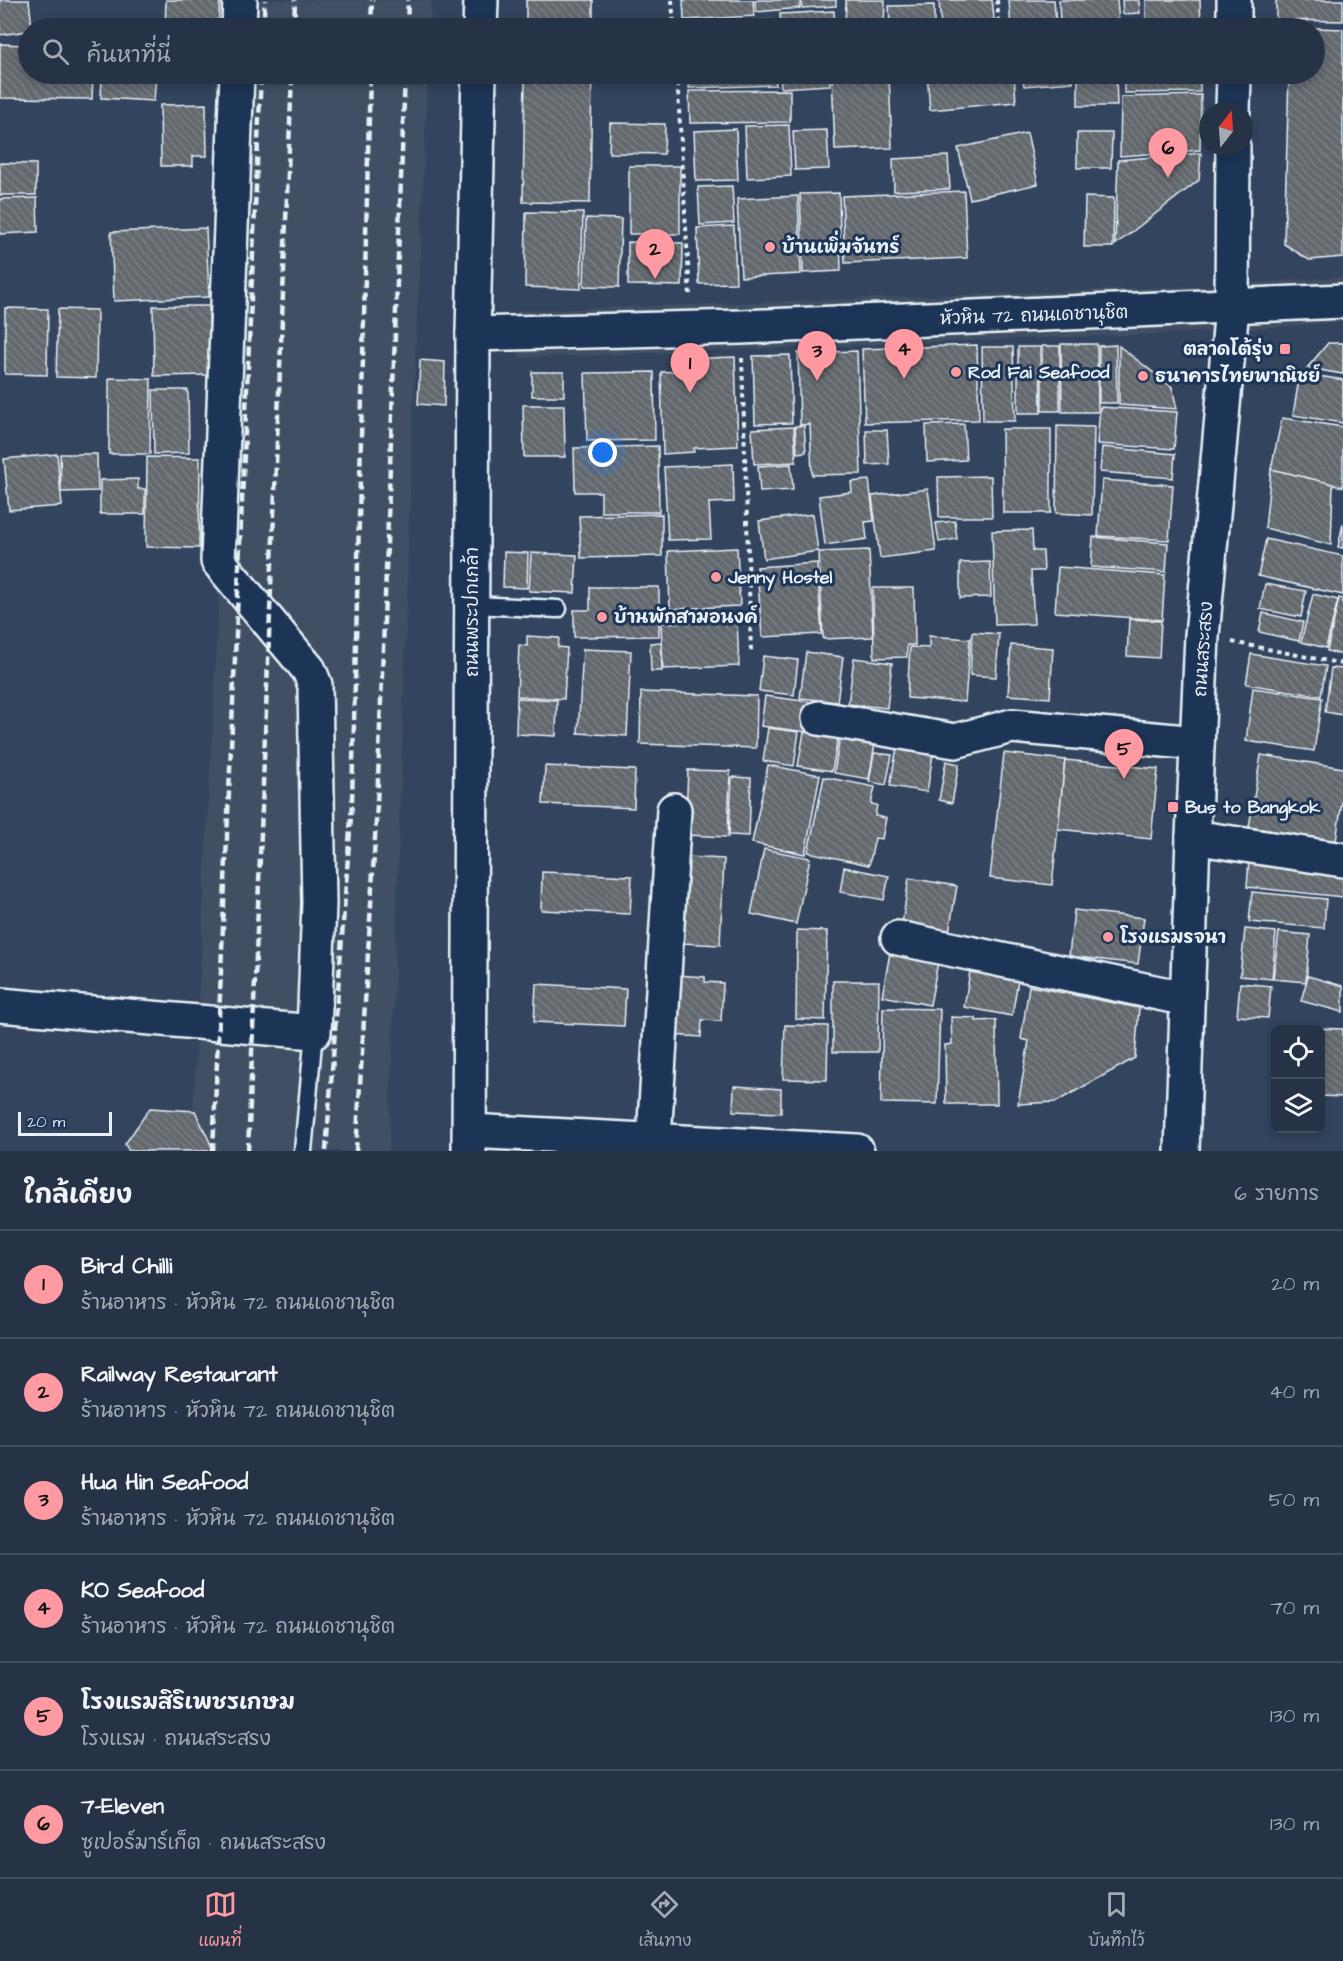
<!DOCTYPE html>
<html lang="th">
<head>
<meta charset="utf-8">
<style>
	body { margin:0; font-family:"Architects Daughter","Playpen Sans Thai",sans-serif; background:#2e3b4d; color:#f1f3f6 }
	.controls { position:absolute; right:18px; bottom:18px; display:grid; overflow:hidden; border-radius:9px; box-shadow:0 3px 9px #0003 }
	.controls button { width:54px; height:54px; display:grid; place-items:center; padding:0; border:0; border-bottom:2px solid #424e5f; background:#263346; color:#f1f3f6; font:30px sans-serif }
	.compass { position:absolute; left:1199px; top:102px; width:54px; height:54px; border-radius:50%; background:#263346; box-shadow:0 3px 9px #0003; rotate:17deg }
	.scale { position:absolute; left:18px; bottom:15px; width:94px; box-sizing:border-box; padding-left:6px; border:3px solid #e8f1f8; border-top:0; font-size:16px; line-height:21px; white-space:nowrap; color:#e8f1f8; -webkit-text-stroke:4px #1d3557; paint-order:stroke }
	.you { position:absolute; left:603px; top:453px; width:21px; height:21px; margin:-15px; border:4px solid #fff; border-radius:50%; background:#1a73e8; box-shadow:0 0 0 9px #1a73e833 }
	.badge { display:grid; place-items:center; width:39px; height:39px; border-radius:50%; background:#ff9aa2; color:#111; font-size:20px; font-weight:700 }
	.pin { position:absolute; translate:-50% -50px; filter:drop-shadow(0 2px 3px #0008) }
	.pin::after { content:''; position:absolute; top:32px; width:21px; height:18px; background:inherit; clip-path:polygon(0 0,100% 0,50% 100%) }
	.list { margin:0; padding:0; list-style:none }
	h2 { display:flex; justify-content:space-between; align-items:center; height:78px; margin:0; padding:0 24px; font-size:26px }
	h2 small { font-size:20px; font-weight:400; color:#a4aab3 }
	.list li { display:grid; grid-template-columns:39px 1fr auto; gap:18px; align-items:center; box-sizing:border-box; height:108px; padding:0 24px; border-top:2px solid #424e5f }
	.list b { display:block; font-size:22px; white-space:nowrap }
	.list p { margin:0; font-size:20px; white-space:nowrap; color:#a4aab3 }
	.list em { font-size:20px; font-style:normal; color:#a4aab3 }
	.icon { flex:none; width:33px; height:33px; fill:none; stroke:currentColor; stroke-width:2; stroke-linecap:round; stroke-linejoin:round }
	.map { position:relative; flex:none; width:1343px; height:1151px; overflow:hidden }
	.search { position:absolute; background:#263346; box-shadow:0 3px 9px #0003; left:18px; right:18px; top:18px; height:66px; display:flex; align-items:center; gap:15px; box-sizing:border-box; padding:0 21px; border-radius:33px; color:#a4aab3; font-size:22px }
	.sheet { height:726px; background:#263346 }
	nav { display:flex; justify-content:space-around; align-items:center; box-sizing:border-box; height:84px; border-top:2px solid #424e5f; background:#263346; font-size:16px; color:#a4aab3 }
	nav a { display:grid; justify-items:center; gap:3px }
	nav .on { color:#ff9aa2 }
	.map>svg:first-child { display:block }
	.built { fill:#414f63 }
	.building { fill:url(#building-back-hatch); stroke:#e8f1f8; stroke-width:1.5 }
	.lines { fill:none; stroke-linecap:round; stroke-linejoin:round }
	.service-casing { stroke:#e8f1f8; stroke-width:21 }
	.minor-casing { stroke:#e8f1f8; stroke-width:38 }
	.tertiary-casing { stroke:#e8f1f8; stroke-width:38 }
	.path { stroke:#e8f1f8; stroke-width:4; stroke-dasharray:4.5 4.5; stroke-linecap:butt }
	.service { stroke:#1d3557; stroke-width:16 }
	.minor { stroke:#1d3557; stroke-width:33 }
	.tertiary { stroke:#1d3557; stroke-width:33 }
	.rail { stroke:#e8f1f8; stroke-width:4.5; stroke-dasharray:9 4.5; stroke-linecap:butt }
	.poi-dot { fill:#ff9aa2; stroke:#1d3557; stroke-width:2 }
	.labels { text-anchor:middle; stroke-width:6; stroke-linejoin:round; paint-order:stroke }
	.poi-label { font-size:18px; font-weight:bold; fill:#e8f1f8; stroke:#1d3557; text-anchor:start }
	.street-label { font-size:18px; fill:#e8f1f8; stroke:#1d3557 }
</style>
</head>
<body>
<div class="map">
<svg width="1343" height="1151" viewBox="0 0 1343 1151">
	<defs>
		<pattern id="building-back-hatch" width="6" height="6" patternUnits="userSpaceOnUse" patternTransform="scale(1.5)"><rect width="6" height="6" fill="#63686e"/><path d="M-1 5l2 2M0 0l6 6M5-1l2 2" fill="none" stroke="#797e83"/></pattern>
	</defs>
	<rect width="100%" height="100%" fill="#32445e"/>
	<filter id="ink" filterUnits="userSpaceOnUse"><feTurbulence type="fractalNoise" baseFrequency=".0167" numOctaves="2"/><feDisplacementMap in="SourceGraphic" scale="12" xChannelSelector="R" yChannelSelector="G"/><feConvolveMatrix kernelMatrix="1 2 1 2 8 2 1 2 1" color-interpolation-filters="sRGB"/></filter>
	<g filter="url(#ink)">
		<g class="built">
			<polygon points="244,0 431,0 430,28 242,28"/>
			<polygon points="241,74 428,74 412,437 389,1151 191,1151 220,574"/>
			<polygon points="1343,277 1343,322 1207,332 519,358 517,311 1204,286"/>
		</g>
		<g class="building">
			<polygon points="0,0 29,0 32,28 28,28 28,31 0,35"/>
			<polygon points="166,0 220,0 218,28 165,28"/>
			<rect x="526" y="0" width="67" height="28"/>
			<polygon points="683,0 753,0 754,16 684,20"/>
			<polygon points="755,0 799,0 800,8 756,12"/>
			<polygon points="801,0 836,0 836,6 802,8"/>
			<polygon points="846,0 885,0 884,28 845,27"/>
			<polygon points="939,0 992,0 995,28 941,28"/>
			<polygon points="1009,0 1054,0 1056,24 1011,28"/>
			<polygon points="1059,0 1117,0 1119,23 1060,26"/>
			<polygon points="1122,0 1139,0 1140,13 1123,14"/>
			<polygon points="1146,0 1200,0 1201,25 1146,26"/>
			<polygon points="1276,0 1343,0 1343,21 1276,20"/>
			<polygon points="934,5 934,28 890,28 889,6"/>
			<polygon points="834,11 835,28 781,28 780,14"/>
			<polygon points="773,20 773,28 687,28 686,23"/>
			<polygon points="667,27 667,28 605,28"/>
			<polygon points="1291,27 1343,29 1343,257 1309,260 1284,244 1289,74 1314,74 1314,28"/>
			<polygon points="0,44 28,45 28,74 93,74 92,99 0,98"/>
			<polygon points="116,74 156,74 154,101 101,98 102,77 116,78"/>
			<polygon points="525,74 592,74 590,203 523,202"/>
			<polygon points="688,74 775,74 776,85 689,88"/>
			<polygon points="780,74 830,74 830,85 781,88"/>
			<polygon points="832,74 889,74 892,148 835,150"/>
			<polygon points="927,74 1014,74 1016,102 930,110"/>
			<polygon points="1022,74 1072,74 1073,82 1024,86"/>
			<polygon points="1078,74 1116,74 1117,106 1078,106"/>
			<polygon points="1124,74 1200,74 1200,92 1124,93"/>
			<polygon points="790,90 790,122 690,123 689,91"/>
			<polygon points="1201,95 1200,150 1120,156 1121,97"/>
			<polygon points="206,104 207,156 193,156 193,166 161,166 160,105"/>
			<polygon points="610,123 665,124 664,154 609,153"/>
			<polygon points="789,125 791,176 747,178 745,126"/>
			<polygon points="736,129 738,180 696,181 694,131"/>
			<polygon points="827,130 829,169 795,170 793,131"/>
			<polygon points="1027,133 1038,184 970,199 958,148"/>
			<polygon points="1077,133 1112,133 1111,168 1077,168"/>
			<polygon points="1201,153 1199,180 1115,245 1118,160"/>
			<polygon points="948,156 950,189 894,191 893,159"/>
			<polygon points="0,163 36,164 36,195 0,195"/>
			<rect x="629" y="166" width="51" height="68"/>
			<polygon points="732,186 734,223 700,225 698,187"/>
			<polygon points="964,191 967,258 845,263 842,196"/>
			<polygon points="839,193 841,271 803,273 800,194"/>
			<polygon points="798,196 801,274 741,277 737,199"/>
			<polygon points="1085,197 1114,198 1113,247 1084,247"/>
			<polygon points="37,198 38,232 0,234 0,199"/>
			<polygon points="526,212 583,213 581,289 525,287"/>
			<polygon points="586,218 621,219 619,287 584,286"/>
			<polygon points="734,226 736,283 699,284 697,228"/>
			<polygon points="206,228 209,297 114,301 111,232"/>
			<polygon points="628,242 683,243 682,286 628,285"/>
			<polygon points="153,306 209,306 210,375 154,376"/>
			<polygon points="5,308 48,309 47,375 5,374"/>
			<polygon points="58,309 97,310 96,378 56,377"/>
			<polygon points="1328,343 1343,343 1343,374 1307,368"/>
			<polygon points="1061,344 1097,344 1098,412 1062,412"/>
			<polygon points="977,345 979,420 865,423 862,349"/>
			<polygon points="1116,345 1117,403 1099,403 1099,346"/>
			<rect x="1042" y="346" width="18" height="65"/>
			<polygon points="1119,346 1172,387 1177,409 1119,405"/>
			<polygon points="982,347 1013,347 1015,421 983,421"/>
			<polygon points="1018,347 1040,347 1041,413 1018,413"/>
			<polygon points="857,351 861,474 812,475 810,424 800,425 798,353"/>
			<polygon points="790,355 792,423 755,424 753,356"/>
			<polygon points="735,357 738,446 694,448 694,452 663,454 661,372 683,371 683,359"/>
			<polygon points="420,360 445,362 444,406 418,404"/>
			<rect x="532" y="372" width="32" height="24"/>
			<polygon points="654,372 655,440 587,441 585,373"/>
			<polygon points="1300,373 1343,380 1343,423 1293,415"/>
			<polygon points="109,378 151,379 150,454 109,454"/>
			<polygon points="153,390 188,390 189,453 154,454"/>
			<polygon points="523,405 564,405 565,457 524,457"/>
			<polygon points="1100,407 1177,412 1174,449 1097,444"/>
			<polygon points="1282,418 1343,427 1343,487 1271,469"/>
			<polygon points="964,424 966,460 927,462 926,425"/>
			<polygon points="795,426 804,426 806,452 797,453"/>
			<polygon points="1057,426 1094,427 1092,515 1056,513"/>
			<polygon points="794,427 796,462 754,464 752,429"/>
			<polygon points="1002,429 1051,429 1051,513 1003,513"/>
			<polygon points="866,430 887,430 889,464 867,465"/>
			<polygon points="658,446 659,512 601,512 601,492 575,492 574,448"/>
			<polygon points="1102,447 1175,454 1173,478 1100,472"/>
			<polygon points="57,454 62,506 9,510 4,459"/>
			<polygon points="60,454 97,454 98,491 61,492"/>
			<polygon points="147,457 200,458 199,548 146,547"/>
			<polygon points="733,464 734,502 709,503 711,539 668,540 664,467"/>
			<polygon points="791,464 793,490 760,492 758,466"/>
			<polygon points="1271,469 1333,484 1331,545 1265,528"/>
			<polygon points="991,476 992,517 939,517 938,477"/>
			<polygon points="138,479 138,489 145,489 145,514 100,514 100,480"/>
			<polygon points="869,480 874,521 865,522 867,539 825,545 819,496 852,492 851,482"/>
			<polygon points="1102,480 1173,485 1169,540 1098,536"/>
			<polygon points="928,489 936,551 880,558 872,496"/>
			<polygon points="662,514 662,556 581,558 579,516"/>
			<polygon points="813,514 818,551 764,559 759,521"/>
			<polygon points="955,521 957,539 939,542 936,523"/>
			<polygon points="1343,524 1343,548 1338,547"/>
			<polygon points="1032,530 1033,551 1043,551 1044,571 1031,571 1034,624 995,625 992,531"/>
			<polygon points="1093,537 1168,543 1166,572 1091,567"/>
			<polygon points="1266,539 1343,556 1343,595 1258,576"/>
			<polygon points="737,548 740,606 670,609 668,551"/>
			<polygon points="869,550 873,637 823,639 819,552"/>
			<polygon points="504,552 528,553 527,588 503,587"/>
			<polygon points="531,553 577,555 575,593 529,591"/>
			<polygon points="990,562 991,597 960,598 960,563"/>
			<polygon points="817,563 822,634 762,637 757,567"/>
			<polygon points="1058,567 1165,575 1162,620 1055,612"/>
			<polygon points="1265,584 1306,591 1301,617 1260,609"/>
			<polygon points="590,587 659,587 659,636 574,637 574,610 590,610"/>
			<polygon points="873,588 914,588 915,645 907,645 907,657 874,658"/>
			<polygon points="1313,594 1338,600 1326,648 1301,642"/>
			<polygon points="1339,598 1343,599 1343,655 1327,651"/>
			<polygon points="1263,613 1303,622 1299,641 1259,632"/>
			<polygon points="1129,619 1161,621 1159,658 1127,656"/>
			<polygon points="737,620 739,666 663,669 661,623"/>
			<polygon points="972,632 999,634 996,677 970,675"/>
			<polygon points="527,636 559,638 558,647 567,648 564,699 517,696 519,645 527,646"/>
			<polygon points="929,636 970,639 965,702 907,698 910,647 929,648"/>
			<polygon points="661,642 662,671 651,671 650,643"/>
			<polygon points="1011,645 1053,648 1050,698 1008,695"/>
			<polygon points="583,649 631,651 627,736 578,733"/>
			<polygon points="806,652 843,657 837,702 800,698"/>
			<polygon points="1251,654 1326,666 1321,696 1246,684"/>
			<polygon points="763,656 798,660 794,695 759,691"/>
			<polygon points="854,658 892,663 887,708 848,704"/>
			<polygon points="1331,668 1343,669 1343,715 1325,712"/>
			<polygon points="1253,688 1322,698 1314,751 1246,741"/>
			<polygon points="641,692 757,696 756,748 640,744"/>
			<polygon points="765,696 811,702 807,732 761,726"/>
			<polygon points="517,698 557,700 556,736 516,734"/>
			<polygon points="768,728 799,732 794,766 763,761"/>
			<polygon points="804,732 838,738 832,771 798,766"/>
			<polygon points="840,737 875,744 869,779 834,773"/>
			<polygon points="897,747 933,754 927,792 890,786"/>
			<polygon points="874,753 892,755 886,785 869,782"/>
			<polygon points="1004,753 1065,760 1052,885 990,878"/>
			<polygon points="1261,755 1343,768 1343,795 1336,841 1249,827"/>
			<polygon points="1065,760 1158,769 1151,839 1058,829"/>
			<polygon points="946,761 959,764 952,803 939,800"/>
			<polygon points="768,765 820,775 805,854 752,843"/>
			<polygon points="545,766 635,770 634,808 543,804"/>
			<polygon points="688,770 730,771 728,837 685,835"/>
			<polygon points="732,777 751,778 749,836 729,835"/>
			<polygon points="824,777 875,787 871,804 877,805 875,816 886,818 882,839 875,838 869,865 808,852"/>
			<polygon points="764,849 810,858 796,924 751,914"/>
			<polygon points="686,857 724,859 720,945 681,943"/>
			<polygon points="1249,860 1343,869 1343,897 1247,887"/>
			<polygon points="844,867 889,876 884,900 840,892"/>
			<polygon points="542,872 632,876 630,914 541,910"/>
			<polygon points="909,878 957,886 949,932 902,924"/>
			<polygon points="1252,892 1326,899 1324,928 1249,922"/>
			<polygon points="1074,910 1144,918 1138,964 1069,956"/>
			<polygon points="1245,929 1276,932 1272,979 1240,976"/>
			<polygon points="797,930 827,931 825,1020 796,1019"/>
			<polygon points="1279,932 1310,935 1306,982 1273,979"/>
			<polygon points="890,953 938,962 930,1005 882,996"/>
			<polygon points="971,966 1019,974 1012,1016 964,1007"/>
			<polygon points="676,975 705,977 705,982 723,983 721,1021 702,1020 701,1037 673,1035"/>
			<polygon points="1308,976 1343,986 1343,1012 1301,1001"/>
			<polygon points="833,981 879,981 878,1052 833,1052"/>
			<polygon points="1240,983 1271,986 1268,1018 1237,1016"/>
			<polygon points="536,984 626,989 624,1026 534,1022"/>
			<polygon points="1029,986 1139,1008 1135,1058 1056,1102 1018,1104 1029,1041 1021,1039"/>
			<polygon points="883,1008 940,1009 937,1104 881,1103"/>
			<polygon points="951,1017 976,1018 976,1021 996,1020 997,1104 946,1104 945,1045 952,1044"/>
			<polygon points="785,1025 828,1026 827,1080 783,1079"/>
			<polygon points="1281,1027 1343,1029 1343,1097 1320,1096 1320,1030 1281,1030"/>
			<polygon points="734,1086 781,1089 781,1113 733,1111"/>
			<polygon points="150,1108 195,1111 214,1151 129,1151 125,1144"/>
		</g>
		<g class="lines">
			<defs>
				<g id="service">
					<polyline points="472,605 558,609"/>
					<polyline points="303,1151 314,1032"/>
				</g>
				<g id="minor">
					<polyline points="239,28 240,0"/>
					<polyline points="1234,28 1234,0"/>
					<polyline points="1233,111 1234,74"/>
					<polyline points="473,334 741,327 1343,301"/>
					<polyline points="819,718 955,741 1012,726 1197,743"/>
					<polyline points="1193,837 1343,860"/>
					<polyline points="898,938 1187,999"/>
					<polyline points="0,1005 314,1032 319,903 315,685 309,670 218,561 237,74"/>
					<polyline points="470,1131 857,1151"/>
					<polyline points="654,1139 674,810"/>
					<polyline points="1182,1151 1193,837 1202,636 1232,307 1233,147"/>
				</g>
				<g id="tertiary">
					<polyline points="480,28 481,0"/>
					<polyline points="469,1151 473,334 479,74"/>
				</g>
			</defs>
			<use href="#service" class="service-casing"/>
			<use href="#minor" class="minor-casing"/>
			<use href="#tertiary" class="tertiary-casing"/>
			<g class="path">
				<polyline points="672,0 674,28"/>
				<polyline points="997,0 999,28"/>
				<polyline points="677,74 690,297"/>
				<polyline points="742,358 751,651"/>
				<polyline points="1232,642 1343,664"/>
			</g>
			<use href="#service" class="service"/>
			<use href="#minor" class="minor"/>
			<use href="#tertiary" class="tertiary"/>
			<g class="rail">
				<polyline points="263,28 265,0"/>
				<polyline points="294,28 295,0"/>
				<polyline points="371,28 372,0"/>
				<polyline points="407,28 408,0"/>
				<polyline points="213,1151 261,74"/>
				<polyline points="248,1151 292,74"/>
				<polyline points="326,1151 352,803 370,74"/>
				<polyline points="356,1151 377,805 405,74"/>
			</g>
		</g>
	</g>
	<g class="poi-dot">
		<circle cx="770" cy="247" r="6"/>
		<rect x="1279" y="343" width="12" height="12" rx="3"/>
		<circle cx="956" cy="372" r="6"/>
		<circle cx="1143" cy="376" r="6"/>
		<circle cx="716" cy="577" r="6"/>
		<circle cx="602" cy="617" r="6"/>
		<rect x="1167" y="801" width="12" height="12" rx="3"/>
		<circle cx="1108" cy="937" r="6"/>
	</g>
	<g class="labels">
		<g class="poi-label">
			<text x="782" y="253">บ้านเพิ่มจันทร์</text>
			<text x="1273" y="355" text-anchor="end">ตลาดโต้รุ่ง</text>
			<text x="968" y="378">Rod Fai Seafood</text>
			<text x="1155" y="382">ธนาคารไทยพาณิชย์</text>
			<text x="728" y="583">Jenny Hostel</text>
			<text x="614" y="623">บ้านพักสามอนงค์</text>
			<text x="1185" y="813">Bus to Bangkok</text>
			<text x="1120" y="943">โรงแรมรจนา</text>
		</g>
		<g class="street-label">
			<text transform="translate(1034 315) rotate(-2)" y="6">หัวหิน 72 ถนนเดชานุชิต</text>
			<text transform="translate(472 612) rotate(-90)" y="6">ถนนพระปกเกล้า</text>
			<text transform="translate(1203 649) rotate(-86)" y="6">ถนนสระสรง</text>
		</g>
	</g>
</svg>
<div class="controls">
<button><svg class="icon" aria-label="locate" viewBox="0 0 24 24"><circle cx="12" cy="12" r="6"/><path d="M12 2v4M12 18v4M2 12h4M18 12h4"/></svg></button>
<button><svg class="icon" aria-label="layers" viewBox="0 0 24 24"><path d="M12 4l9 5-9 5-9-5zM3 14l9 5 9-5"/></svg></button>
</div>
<svg class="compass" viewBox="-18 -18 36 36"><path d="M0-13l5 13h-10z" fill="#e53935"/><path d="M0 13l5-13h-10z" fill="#a4aab3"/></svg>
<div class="scale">20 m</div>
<div class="you"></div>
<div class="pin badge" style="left:690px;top:393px">1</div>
<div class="pin badge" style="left:655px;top:279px">2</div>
<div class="pin badge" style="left:817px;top:381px">3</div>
<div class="pin badge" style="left:904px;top:379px">4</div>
<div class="pin badge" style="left:1124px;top:779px">5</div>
<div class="pin badge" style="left:1168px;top:178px">6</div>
<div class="search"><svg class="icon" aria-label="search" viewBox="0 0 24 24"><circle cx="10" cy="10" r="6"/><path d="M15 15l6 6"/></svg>ค้นหาที่นี่</div>
</div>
<section class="sheet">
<h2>ใกล้เคียง<small>6 รายการ</small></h2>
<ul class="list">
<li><span class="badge">1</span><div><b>Bird Chilli</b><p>ร้านอาหาร · หัวหิน 72 ถนนเดชานุชิต</p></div><em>20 m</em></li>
<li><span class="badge">2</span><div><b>Railway Restaurant</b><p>ร้านอาหาร · หัวหิน 72 ถนนเดชานุชิต</p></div><em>40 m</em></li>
<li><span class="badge">3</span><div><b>Hua Hin Seafood</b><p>ร้านอาหาร · หัวหิน 72 ถนนเดชานุชิต</p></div><em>50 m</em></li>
<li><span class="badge">4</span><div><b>KO Seafood</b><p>ร้านอาหาร · หัวหิน 72 ถนนเดชานุชิต</p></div><em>70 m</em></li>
<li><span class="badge">5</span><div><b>โรงแรมสิริเพชรเกษม</b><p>โรงแรม · ถนนสระสรง</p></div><em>130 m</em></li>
<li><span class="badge">6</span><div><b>7-Eleven</b><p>ซูเปอร์มาร์เก็ต · ถนนสระสรง</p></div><em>130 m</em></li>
</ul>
</section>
<nav>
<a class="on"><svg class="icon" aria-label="map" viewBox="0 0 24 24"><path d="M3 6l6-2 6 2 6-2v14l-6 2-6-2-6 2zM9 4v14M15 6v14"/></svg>แผนที่</a>
<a><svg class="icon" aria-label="directions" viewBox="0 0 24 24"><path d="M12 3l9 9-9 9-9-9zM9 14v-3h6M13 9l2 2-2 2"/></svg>เส้นทาง</a>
<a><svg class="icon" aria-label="saved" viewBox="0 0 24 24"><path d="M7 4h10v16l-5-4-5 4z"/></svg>บันทึกไว้</a>
</nav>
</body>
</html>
